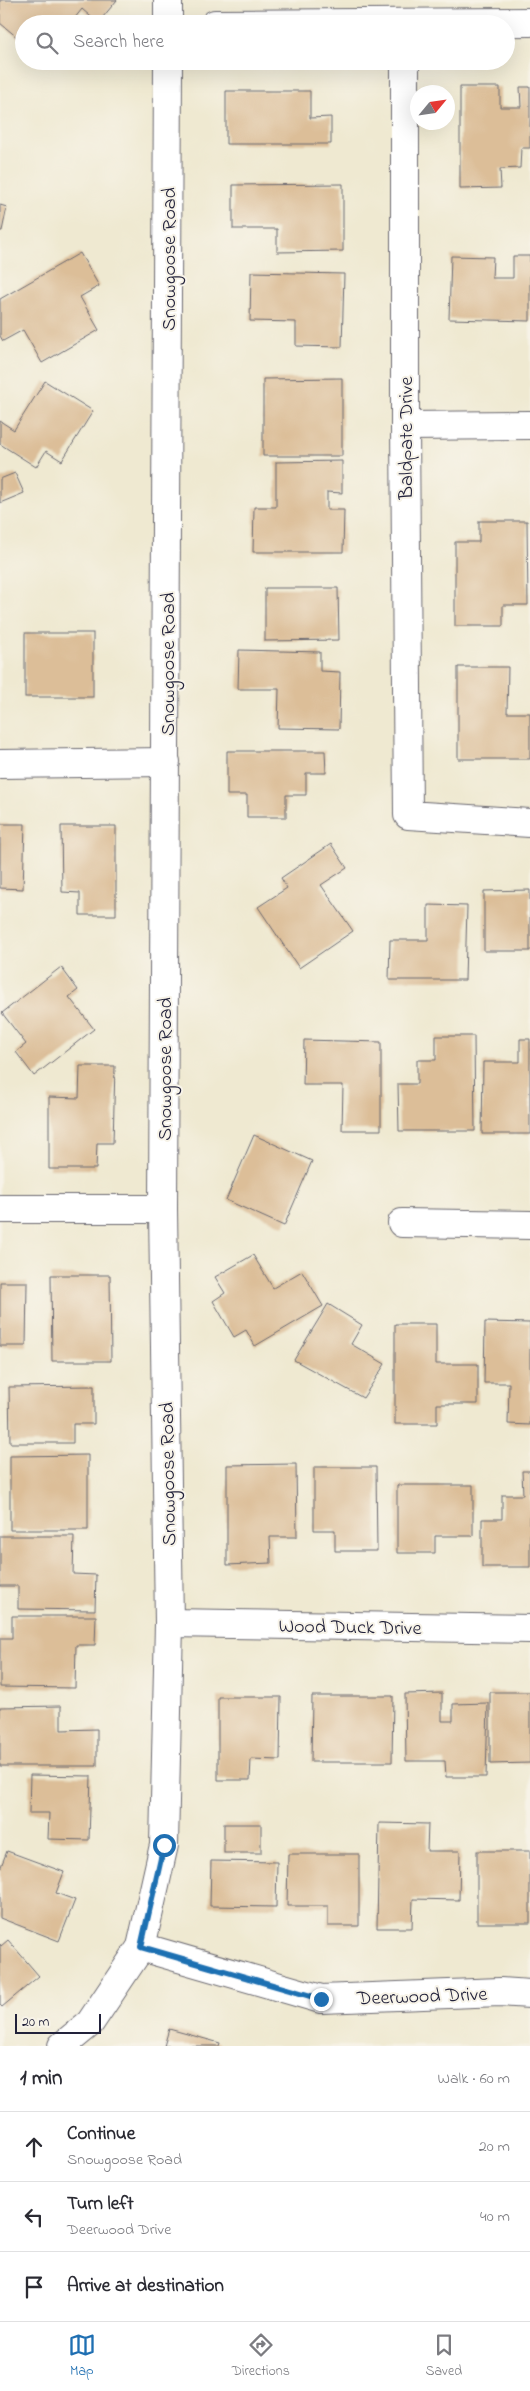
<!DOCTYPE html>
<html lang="en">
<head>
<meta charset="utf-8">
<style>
	body { margin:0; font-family:"Indie Flower",sans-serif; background:#f7f7f7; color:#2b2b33 }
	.compass { position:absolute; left:410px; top:85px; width:45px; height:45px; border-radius:50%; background:#fff; box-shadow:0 5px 20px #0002; rotate:61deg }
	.scale { position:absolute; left:15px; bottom:12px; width:86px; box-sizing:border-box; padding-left:5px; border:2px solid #22223b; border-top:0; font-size:14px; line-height:18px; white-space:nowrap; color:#22223b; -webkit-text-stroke:4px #f7f3e8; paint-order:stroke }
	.stop { position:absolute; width:15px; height:15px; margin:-11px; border:4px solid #1f6fb2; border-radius:50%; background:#fff }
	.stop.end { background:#1f6fb2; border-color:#fff; box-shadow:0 1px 5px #0008 }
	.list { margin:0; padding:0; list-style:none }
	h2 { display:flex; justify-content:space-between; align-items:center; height:65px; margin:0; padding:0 20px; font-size:21px }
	h2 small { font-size:16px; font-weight:400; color:#7c7c81 }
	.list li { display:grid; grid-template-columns:32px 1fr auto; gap:15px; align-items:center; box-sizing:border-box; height:70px; padding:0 20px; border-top:1px solid #e1e1e2 }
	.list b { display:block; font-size:19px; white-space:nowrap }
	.list p { margin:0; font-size:16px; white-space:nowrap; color:#7c7c81 }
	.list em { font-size:16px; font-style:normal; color:#7c7c81 }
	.icon { flex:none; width:28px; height:28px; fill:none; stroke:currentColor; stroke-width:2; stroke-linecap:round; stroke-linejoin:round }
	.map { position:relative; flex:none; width:530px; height:2046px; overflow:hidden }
	.search { position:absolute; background:#fff; box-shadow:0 5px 20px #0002; left:15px; right:15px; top:15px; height:55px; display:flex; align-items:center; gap:12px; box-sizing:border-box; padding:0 18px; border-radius:28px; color:#7c7c81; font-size:19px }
	.sheet { height:275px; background:#fff }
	nav { display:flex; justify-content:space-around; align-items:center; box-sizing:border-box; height:70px; border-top:1px solid #e1e1e2; background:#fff; font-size:14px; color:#7c7c81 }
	nav a { display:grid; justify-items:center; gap:2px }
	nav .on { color:#1f6fb2 }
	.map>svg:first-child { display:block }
	.building { fill:#dcbe98 }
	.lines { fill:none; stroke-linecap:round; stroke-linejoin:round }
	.street-casing { stroke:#6a6870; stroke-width:30 }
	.secondary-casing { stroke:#6a6870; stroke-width:30 }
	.street { stroke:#fff; stroke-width:28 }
	.secondary { stroke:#fff; stroke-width:28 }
	.route { stroke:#1f6fb2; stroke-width:6 }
	.labels { text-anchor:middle; stroke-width:4; stroke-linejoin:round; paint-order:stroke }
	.street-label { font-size:20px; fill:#22223b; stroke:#f7f3e8 }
</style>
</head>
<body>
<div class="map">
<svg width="530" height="2046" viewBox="0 0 530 2046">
	<rect width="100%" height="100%" fill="#f7f3e8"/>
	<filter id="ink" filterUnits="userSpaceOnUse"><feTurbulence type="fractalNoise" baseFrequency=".02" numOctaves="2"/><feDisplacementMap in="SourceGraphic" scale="10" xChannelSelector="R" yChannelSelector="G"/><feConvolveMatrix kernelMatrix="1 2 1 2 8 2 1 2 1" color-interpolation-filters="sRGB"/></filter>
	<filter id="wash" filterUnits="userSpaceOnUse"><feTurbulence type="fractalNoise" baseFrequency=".0096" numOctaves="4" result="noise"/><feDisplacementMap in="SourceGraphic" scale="20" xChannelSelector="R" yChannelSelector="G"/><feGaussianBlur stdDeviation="1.12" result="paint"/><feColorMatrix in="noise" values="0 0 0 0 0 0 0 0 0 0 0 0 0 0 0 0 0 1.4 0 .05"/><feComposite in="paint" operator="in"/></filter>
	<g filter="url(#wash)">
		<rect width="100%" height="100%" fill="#efe9d1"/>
		<g id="blocks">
			<g class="building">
				<polygon points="0,0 117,0 98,23 82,9 70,24 24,24 24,43 0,23"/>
				<polygon points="460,87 500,87 500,107 521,107 520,87 530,87 530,148 521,148 520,168 500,169 501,188 460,189"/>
				<polygon points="226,91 310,91 310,118 331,117 331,144 226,144"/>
				<polygon points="343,184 343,251 277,252 277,229 233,229 233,185"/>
				<polygon points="0,205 7,207 2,231 0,231"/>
				<polygon points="80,253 99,286 80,297 99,330 42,363 23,330 3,341 0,336 0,299"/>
				<polygon points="451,256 493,257 492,278 513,278 513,256 530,256 530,321 449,319"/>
				<polygon points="251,272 344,274 342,347 296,346 296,322 250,321"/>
				<polygon points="342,378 342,456 263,456 263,379"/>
				<polygon points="45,381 93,411 62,461 46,451 36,467 0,444 0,421 14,430"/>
				<polygon points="342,461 342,493 327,492 327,510 344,510 343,552 253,552 254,507 276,507 276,462"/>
				<polygon points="15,473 24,493 0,503 0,479"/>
				<polygon points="479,521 527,521 528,605 503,605 503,626 455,626 455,542 479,542"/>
				<polygon points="265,588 338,588 339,640 265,641"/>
				<rect x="25" y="633" width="68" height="64"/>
				<polygon points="239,650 320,652 320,671 340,672 339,729 278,728 279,689 238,689"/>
				<polygon points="458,667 508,667 507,713 530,713 530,759 458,759"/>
				<polygon points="227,751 325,751 326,773 306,773 306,795 286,795 286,817 247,817 247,795 227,795"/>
				<polygon points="0,824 25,824 23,889 0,888"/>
				<polygon points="61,826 116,826 116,915 80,915 80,893 62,892"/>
				<polygon points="331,844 347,868 321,885 353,931 299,968 258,907 287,888 281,878"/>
				<polygon points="530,890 530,951 484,951 484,891"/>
				<polygon points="428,905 467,906 465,980 389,980 390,940 428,940"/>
				<polygon points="61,967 78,990 69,997 94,1029 34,1076 16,1052 26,1044 2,1013"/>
				<polygon points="436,1036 474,1036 475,1131 399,1131 398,1084 417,1084 417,1060 436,1060"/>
				<polygon points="520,1039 530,1039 530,1134 482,1134 483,1062 520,1062"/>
				<polygon points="304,1040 381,1042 381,1130 342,1130 343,1085 303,1085"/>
				<polygon points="80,1066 115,1066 113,1143 97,1143 96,1169 49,1169 49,1097 79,1098"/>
				<polygon points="254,1135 312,1161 284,1226 226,1200"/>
				<polygon points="253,1255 273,1288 302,1271 323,1306 255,1346 246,1330 234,1337 213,1301 225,1293 215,1277"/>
				<polygon points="51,1275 110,1275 111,1361 52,1361"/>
				<polygon points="0,1282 27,1282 26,1346 0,1346"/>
				<polygon points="328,1304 362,1325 351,1344 385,1364 363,1398 294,1360"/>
				<polygon points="485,1322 530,1323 530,1425 508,1424 509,1383 484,1383"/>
				<polygon points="395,1324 436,1324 436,1364 478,1364 478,1404 437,1404 437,1424 395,1424"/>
				<polygon points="94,1386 94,1424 73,1424 73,1443 10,1443 9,1387"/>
				<polygon points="88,1455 88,1530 10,1530 10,1456"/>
				<polygon points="296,1464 297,1537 270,1537 271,1563 227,1565 227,1465"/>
				<polygon points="314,1467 376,1467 377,1551 335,1551 335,1530 314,1530"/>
				<polygon points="522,1471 530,1471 530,1567 482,1567 482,1519 502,1519 502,1495 523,1495"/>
				<polygon points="397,1485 473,1485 473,1536 435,1536 435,1553 397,1553"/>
				<polygon points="0,1536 74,1536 73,1574 96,1575 95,1610 18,1609 18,1586 0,1586"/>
				<polygon points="12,1616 96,1616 95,1645 76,1645 75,1688 0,1687 0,1638 12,1638"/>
				<polygon points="490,1692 530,1692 530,1763 490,1764"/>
				<polygon points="442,1693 442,1721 453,1721 453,1704 488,1703 486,1777 446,1777 445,1761 406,1761 405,1694"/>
				<polygon points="312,1696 393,1696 392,1762 311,1762"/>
				<polygon points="218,1697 281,1697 280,1760 251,1759 250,1780 218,1780"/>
				<polygon points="61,1706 61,1730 97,1729 97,1766 0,1766 0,1707"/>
				<polygon points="30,1775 91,1776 89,1840 48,1839 49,1813 29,1813"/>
				<polygon points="379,1823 428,1824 427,1851 460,1851 459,1900 413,1899 412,1928 377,1928"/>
				<rect x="224" y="1824" width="37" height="29"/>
				<polygon points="7,1851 64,1872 56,1893 75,1900 59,1941 0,1918 0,1869"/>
				<rect x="477" y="1851" width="53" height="72"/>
				<polygon points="288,1854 359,1854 359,1926 328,1926 328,1906 287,1906"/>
				<polygon points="211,1861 277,1862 276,1907 210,1906"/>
				<polygon points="8,1940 39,1976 2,2007 0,2005 0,1944 1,1946"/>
				<polygon points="169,2029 220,2043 219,2046 164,2046"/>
			</g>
		</g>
	</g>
	<g filter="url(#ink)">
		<use href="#blocks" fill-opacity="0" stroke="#6a6870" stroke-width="1"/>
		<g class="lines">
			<defs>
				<g id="street">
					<polyline points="215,24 530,22"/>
					<polyline points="405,61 405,426 408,815 530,823"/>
					<polyline points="405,426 530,425"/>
					<polyline points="0,764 166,762"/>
					<polyline points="0,1209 163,1209"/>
					<polyline points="402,1223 530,1225"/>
					<polyline points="169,1623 530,1629"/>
					<polyline points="141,1947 321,1999 500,1992 530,1994"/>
				</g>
				<g id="secondary">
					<polyline points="168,24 168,0"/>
					<polyline points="62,2046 90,2023 141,1947 164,1845 169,1623 163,1209 168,61"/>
				</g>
			</defs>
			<use href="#street" class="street-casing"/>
			<use href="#secondary" class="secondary-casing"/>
			<use href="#street" class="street"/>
			<use href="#secondary" class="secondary"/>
		</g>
	</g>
	<g class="lines" filter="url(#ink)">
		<polyline class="route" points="164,1845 141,1947 321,1999"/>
	</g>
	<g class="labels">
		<g class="street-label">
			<text transform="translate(168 259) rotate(-90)" y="7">Snowgoose Road</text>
			<text transform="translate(405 438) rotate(-90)" y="7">Baldpate Drive</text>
			<text transform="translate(167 664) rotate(-90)" y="7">Snowgoose Road</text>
			<text transform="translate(164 1069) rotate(-90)" y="7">Snowgoose Road</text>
			<text transform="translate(167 1474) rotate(-91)" y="7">Snowgoose Road</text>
			<text transform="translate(350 1626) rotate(1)" y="7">Wood Duck Drive</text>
			<text transform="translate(422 1995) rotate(-2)" y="7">Deerwood Drive</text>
		</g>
	</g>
</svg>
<svg class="compass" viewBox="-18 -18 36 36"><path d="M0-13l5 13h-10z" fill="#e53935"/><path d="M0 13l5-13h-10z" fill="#7c7c81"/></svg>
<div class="scale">20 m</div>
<div class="stop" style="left:164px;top:1845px"></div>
<div class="stop end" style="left:321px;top:1999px"></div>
<div class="search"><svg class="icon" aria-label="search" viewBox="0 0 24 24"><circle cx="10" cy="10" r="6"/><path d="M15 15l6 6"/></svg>Search here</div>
</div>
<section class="sheet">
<h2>1 min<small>Walk · 60 m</small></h2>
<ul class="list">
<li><svg class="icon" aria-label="ahead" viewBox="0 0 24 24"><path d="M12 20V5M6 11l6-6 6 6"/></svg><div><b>Continue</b><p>Snowgoose Road</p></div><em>20 m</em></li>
<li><svg class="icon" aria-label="left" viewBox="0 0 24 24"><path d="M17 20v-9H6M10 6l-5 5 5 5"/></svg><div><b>Turn left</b><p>Deerwood Drive</p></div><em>40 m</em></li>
<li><svg class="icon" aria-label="arrive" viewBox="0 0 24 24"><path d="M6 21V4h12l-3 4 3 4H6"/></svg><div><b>Arrive at destination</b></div></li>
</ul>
</section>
<nav>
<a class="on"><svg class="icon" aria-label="map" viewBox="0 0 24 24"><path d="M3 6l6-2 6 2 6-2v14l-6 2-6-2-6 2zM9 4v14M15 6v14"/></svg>Map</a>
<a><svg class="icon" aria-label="directions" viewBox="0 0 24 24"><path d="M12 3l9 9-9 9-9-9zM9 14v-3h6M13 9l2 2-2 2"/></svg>Directions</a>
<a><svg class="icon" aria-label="saved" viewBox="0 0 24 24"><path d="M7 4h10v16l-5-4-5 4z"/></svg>Saved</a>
</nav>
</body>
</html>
